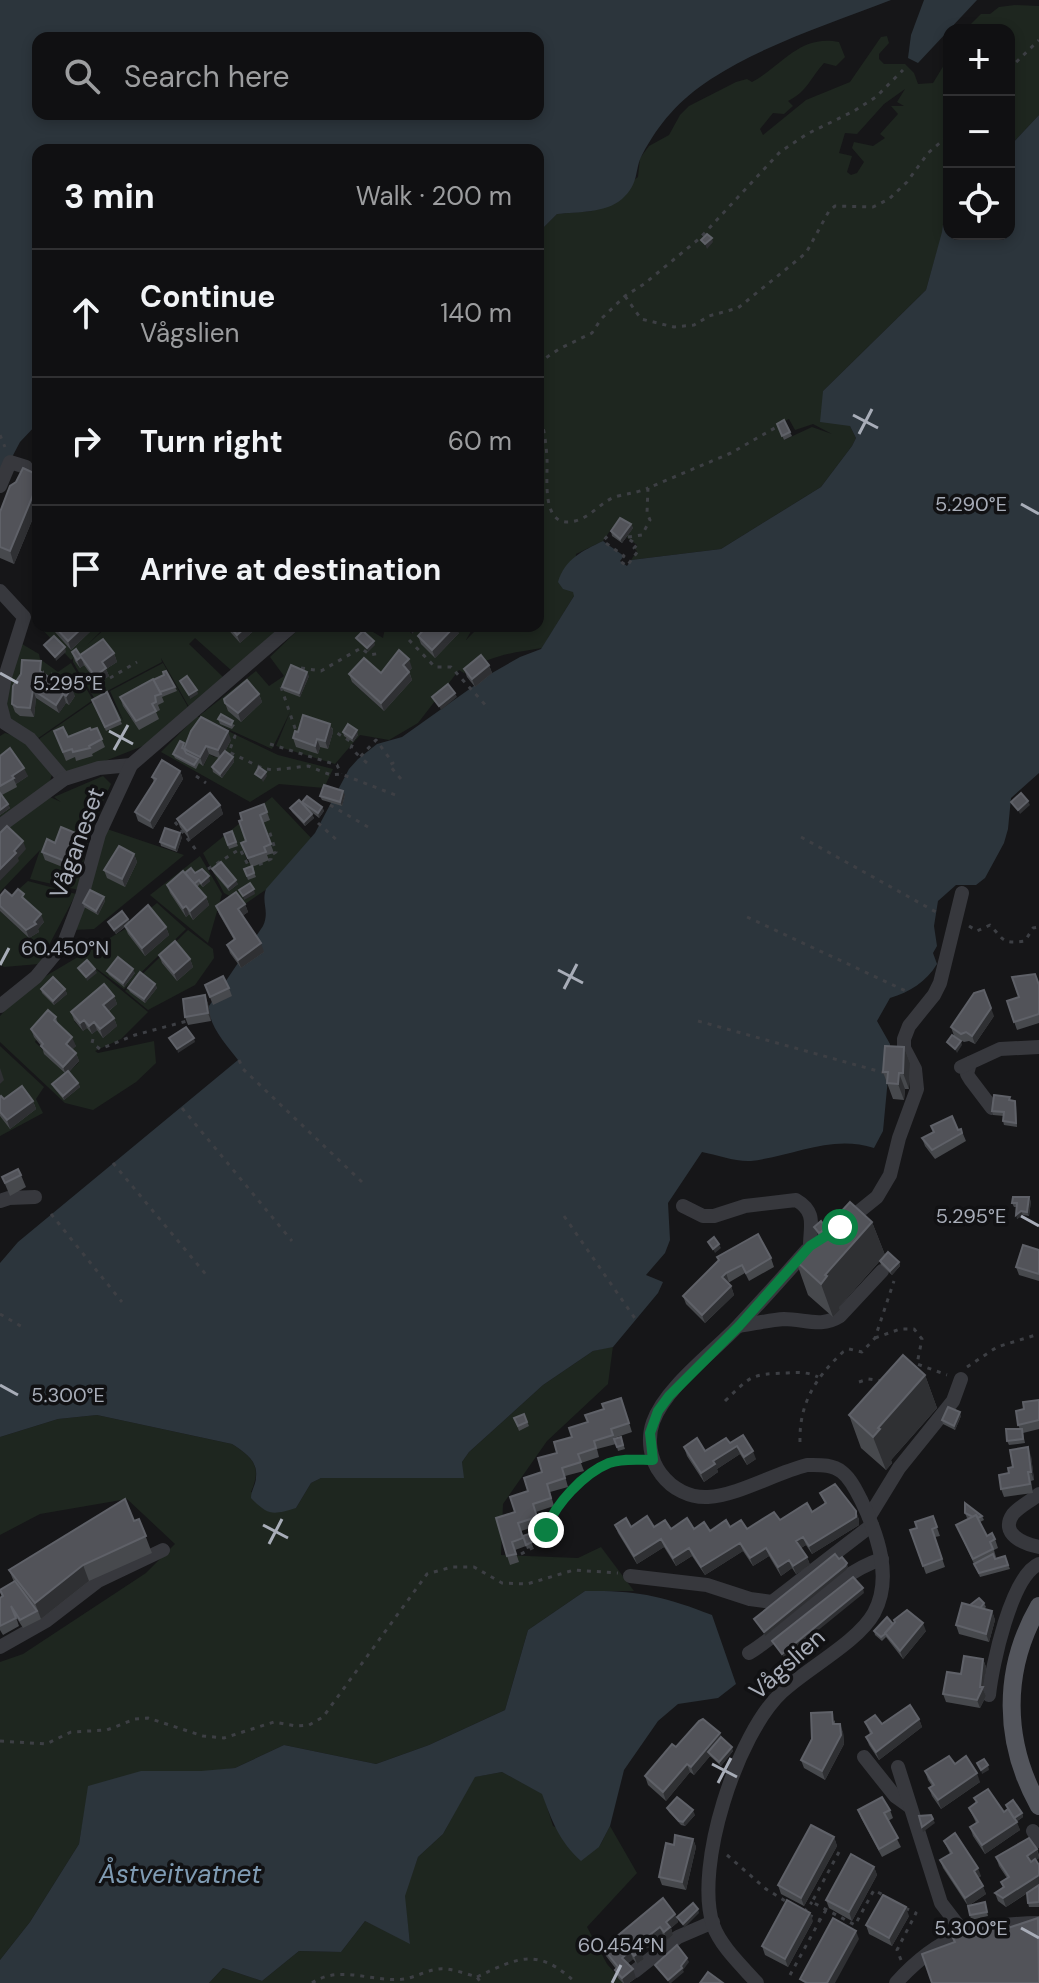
<!DOCTYPE html>
<html lang="en">
<head>
<meta charset="utf-8">
<style>
	body { margin:0; font-family:"DM Sans",sans-serif; background:#19191b; color:#f1f3f6 }
	.controls { position:absolute; right:24px; top:24px; display:grid; overflow:hidden; border-radius:16px; box-shadow:0 4px 12px #0003 }
	.controls button { width:72px; height:72px; display:grid; place-items:center; padding:0; border:0; border-bottom:2px solid #303032; background:#101012; color:#f1f3f6; font:40px sans-serif }
	.stop { position:absolute; width:24px; height:24px; margin:-18px; border:6px solid #0b8043; border-radius:50%; background:#fff }
	.stop.end { background:#0b8043; border-color:#fff; box-shadow:0 2px 8px #0008 }
	.list { margin:0; padding:0; list-style:none }
	h2 { display:flex; justify-content:space-between; align-items:center; height:104px; margin:0; padding:0 32px; font-size:34px }
	h2 small { font-size:26px; font-weight:400; color:#9c9d9f }
	.list li { display:grid; grid-template-columns:52px 1fr auto; gap:24px; align-items:center; box-sizing:border-box; height:128px; padding:0 32px; border-top:2px solid #303032 }
	.list b { display:block; font-size:30px; white-space:nowrap }
	.list p { margin:0; font-size:26px; white-space:nowrap; color:#9c9d9f }
	.list em { font-size:26px; font-style:normal; color:#9c9d9f }
	.icon { flex:none; width:44px; height:44px; fill:none; stroke:currentColor; stroke-width:2; stroke-linecap:round; stroke-linejoin:round }
	.map { position:relative; flex:none; width:1039px; height:1983px; overflow:hidden }
	.search { position:absolute; background:#101012; box-shadow:0 4px 12px #0003; left:32px; top:32px; width:512px; height:88px; display:flex; align-items:center; gap:20px; box-sizing:border-box; padding:0 28px; border-radius:16px; color:#9c9d9f; font-size:30px }
	.panel { position:absolute; background:#101012; box-shadow:0 4px 12px #0003; left:32px; top:144px; width:512px; height:488px; border-radius:16px }
	.map>svg:first-child { display:block }
	.green { fill:#1e261f; fill-rule:evenodd }
	.water { fill:#2c353c; fill-rule:evenodd }
	.lines { fill:none; stroke-linecap:round; stroke-linejoin:round }
	.path { stroke:#3d3f44; stroke-width:3; stroke-dasharray:4 6; stroke-linecap:butt }
	.minor { stroke:#37383d; stroke-width:14 }
	.major { stroke:#53555c; stroke-width:18 }
	.wall { fill:#47494d }
	.shaded-wall { fill:#2f3033 }
	.building { fill:#525359; stroke:#5f6168; stroke-width:2 }
	.route { stroke:#0b8043; stroke-width:10 }
	.ticks { fill:none; stroke:#a8adb8; stroke-width:3 }
	.labels { text-anchor:middle; stroke-width:7; stroke-linejoin:round; paint-order:stroke }
	.street-label { font-size:24px; fill:#a8adb8; stroke:#111113 }
	.water-label { font-size:26px; font-style:italic; fill:#7f9bb3; stroke:#111113 }
	.ticks-label { font-size:20px; text-anchor:middle; fill:#a8adb8; stroke:#111113; stroke-width:7; stroke-linejoin:round; paint-order:stroke }
</style>
</head>
<body>
<div class="map">
<svg width="1039" height="1983" viewBox="0 0 1039 1983">
	<rect width="100%" height="100%" fill="#161618"/>
	<g class="green">
		<polygon points="1015,5 1039,6 1039,115 1009,147 1009,30 965,30 981,14 990,14 999,7"/>
		<path d="M887 36 889 43 879 54V59L884 64H905L914 73 918 84 933 83 944 65V53L949 46V210L944 217 943 231 926 290 823 391 850 426 856 438 852 446 821 487 721 549 631 560 637 551 634 548 637 545 626 537 633 527 626 523 619 533 612 528 603 541 576 554 574 596 542 648C511 653 491 655 464 673L459 670 418 723 389 740 360 735 335 764 276 746 291 710 272 749 199 716 256 671 269 686 284 676 270 657 302 626H363L383 638 385 628 381 626H404L412 634 420 626H474L466 640 480 626H538V233L557 214 592 211 638 177 640 158 649 146 669 135 680 115 689 106 736 82 747 79 752 82C783 65 800 34 839 42L845 57 836 66 824 63C811 77 807 92 788 101L793 106 784 114 773 113 760 129 763 135 806 100 850 82 881 37ZM905 89 897 102 904 106H891L898 114 880 134 885 138 873 146 854 142 852 148 864 162 857 173 851 175 847 172 852 156 839 153 845 133 857 134 884 104ZM789 419 795 430 813 424 832 434 812 427 784 440 782 422ZM411 668 384 711 352 682H384Z"/>
		<polygon points="39,626 106,626 87,645 108,626 126,626 134,632 139,626 227,626 240,643 259,626 282,626 232,671 195,638 189,644 224,678 189,707 161,658 162,662 94,698 73,662 73,658 71,660"/>
		<path d="M22 644 39 654 40 659 58 672 71 663 93 700 37 739C29 732 18 726 11 719 0 699 15 664 22 644ZM44 670 43 680 69 704 66 703 59 713 36 698 34 715 16 694Z"/>
		<path d="M163 663 188 707 148 744 72 774 60 769 39 739 107 692 124 722 110 691ZM176 691 161 697 163 702 158 705 155 713 131 719 123 705Z"/>
		<path d="M197 716 278 755 333 769 324 788 279 784 250 802 161 752ZM231 740 214 757 209 754 204 765 186 747Z"/>
		<path d="M5 733C29 739 38 755 52 774L49 785 0 821V796L16 786 0 765V736Z"/>
		<path d="M103 776 111 784C93 822 84 849 79 890L30 879 40 850 0 892V881L18 861 0 832 50 797 61 802 54 797Z"/>
		<path d="M272 797 314 841 280 880 245 904 224 893 203 853ZM270 820 263 823 267 855 248 862 244 852 249 849 242 830Z"/>
		<polygon points="107,829 184,855 94,929 73,930"/>
		<polygon points="200,856 222,894 208,943 150,895"/>
		<polygon points="28,881 76,894 39,964 4,967 0,964 0,911 29,938 39,932 0,906"/>
		<path d="M157 903 186 929 124 989 81 957 148 1012 121 1039 95 1051 98 1053 154 1041 156 1063 136 1082 93 1110 65 1103 0 1042V1016L29 986 125 929ZM74 1021 117 1026 104 1037 97 1030 87 1028 83 1031ZM36 1040 79 1062 67 1074 35 1042Z"/>
		<polygon points="188,930 213,949 214,958 195,985 148,1010 125,991"/>
		<polygon points="0,1046 44,1087 36,1099 43,1113 0,1136 0,1084 3,1080 0,1073"/>
		<path d="M613 1346 608 1384 547 1441 503 1504 501 1555 578 1558 601 1547 634 1591H585L528 1630 505 1710 429 1745 376 1764 284 1745 235 1768 89 1786 79 1844 30 1922 0 1960V1662L23 1654 146 1573 175 1544 127 1499 40 1514 0 1535V1437L58 1419 97 1415 232 1444C254 1458 262 1467 251 1492L296 1508 311 1483 321 1478H463L462 1462 469 1452 543 1385 593 1351Z"/>
		<polygon points="502,1772 543,1794 553,1826 599,1847 610,1826 637,1873 587,1927 607,1964 624,1983 209,1983 223,1968 262,1981 299,1951 341,1952 365,1921 410,1943 404,1896 418,1857 443,1834 474,1777"/>
	</g>
	<g class="water">
		<path d="M0 0H891C832 23 765 44 711 79 679 100 659 123 642 155 634 170 640 183 622 199 606 213 578 212 557 214L538 233V150H38V423L20 442 0 480ZM38 38H538V114H38Z"/>
		<polygon points="924,0 977,0 918,63 908,58 911,35"/>
		<path d="M1039 115V773L1011 798 1008 829 1004 843 985 878 976 885H956L938 901 934 926 937 946 933 953 937 964C926 982 910 992 890 998L877 1021 890 1044V1057L883 1131 874 1148C832 1134 793 1156 751 1161 736 1162 717 1155 702 1152L668 1203 670 1240 665 1253 646 1275 663 1282 658 1293 613 1347 593 1351 543 1385 469 1452 462 1462 464 1478H321L311 1483 296 1508C273 1515 268 1516 251 1498 251 1490 256 1485 256 1477 258 1460 244 1452 232 1444L97 1415 58 1419 0 1437V1263L18 1242 238 1060C227 1045 208 1026 209 1006L263 926C270 911 261 903 266 889L315 833 349 769 358 759 377 744 402 737 492 673 520 657 541 649 574 596 573 592 563 589 558 582C565 559 582 551 603 541L624 556 620 561 627 566 631 560 721 549 821 487 852 446 856 438 850 426 820 422 823 391 926 290 942 232 944 217 949 210V234H1009V147Z"/>
		<path d="M585 1591C636 1590 664 1596 712 1615L736 1684 718 1698 678 1704 658 1721 624 1770 610 1826 599 1847 581 1861C559 1841 552 1821 542 1794L502 1772 475 1777 443 1834 418 1857 405 1896 410 1944 365 1921 341 1952 299 1951 262 1981 223 1968 209 1983H0V1960L30 1922 79 1844 88 1786 141 1771H201L235 1768 284 1745 376 1764 429 1745 505 1710 528 1630Z"/>
	</g>
	<g class="lines">
		<g class="path">
			<polyline points="1009,69 1039,40"/>
			<polyline points="625,296 641,319 674,327 694,325 709,316 738,308 806,253 829,211 835,206 873,207 889,199 907,182 928,153 949,135"/>
			<polyline points="538,363 559,349 592,333 601,319 625,296 644,284 700,238 780,152 807,134 854,111 876,97 903,70"/>
			<path d="M538 410C544 426 546 442 547 459 548 478 540 530 575 521 592 517 602 500 618 496 629 493 637 493 648 488"/>
			<polyline points="0,435 5,447"/>
			<polyline points="614,529 603,541 624,556 620,561 627,566 638,551 634,548 637,545 626,537"/>
			<polyline points="628,537 642,535 650,520 647,513 648,488 731,453 780,425"/>
			<polyline points="409,640 435,667 451,667 489,709"/>
			<polyline points="301,668 321,671 361,648 370,655 381,653"/>
			<polyline points="110,678 137,662"/>
			<polyline points="281,687 297,734"/>
			<polyline points="329,728 353,743 351,748 360,757"/>
			<polyline points="225,731 235,736 229,752 262,768 273,770 308,766 331,775 341,774 398,796"/>
			<polyline points="270,744 337,765 341,774"/>
			<polyline points="367,763 360,757 376,740 393,763 389,765 401,779"/>
			<polyline points="196,776 206,783"/>
			<polyline points="330,805 368,827"/>
			<polyline points="175,822 196,850"/>
			<polyline points="318,823 340,843"/>
			<polyline points="801,837 936,912"/>
			<polyline points="208,869 240,849 250,869 271,859 270,856 276,852 268,827"/>
			<polyline points="747,917 908,992"/>
			<path d="M969 926 977 931 990 925C1005 941 1002 944 1025 941L1033 928 1039 927"/>
			<polyline points="698,1021 885,1073"/>
			<polyline points="93,1039 92,1043 100,1049 135,1035 187,1021"/>
			<polyline points="239,1060 243,1069 362,1182"/>
			<polyline points="182,1108 292,1241"/>
			<polyline points="113,1163 208,1277"/>
			<polyline points="51,1214 122,1302"/>
			<polyline points="564,1216 636,1320"/>
			<polyline points="0,1314 24,1328"/>
			<polyline points="875,1338 900,1329 914,1329 922,1339 917,1364 947,1375"/>
			<polyline points="967,1367 997,1347 1039,1334"/>
			<polyline points="859,1382 868,1379 883,1381"/>
			<path d="M725 1401C751 1376 750 1374 787 1373 798 1372 808 1372 818 1377"/>
			<path d="M800 1442C799 1404 815 1378 843 1352L849 1349 862 1352 875 1338 894 1281"/>
			<polyline points="521,1554 536,1546 555,1513 589,1475 610,1463 637,1460"/>
			<polyline points="0,1741 46,1744 71,1732 107,1730 135,1719 148,1718 203,1736 224,1738 274,1722 296,1726 309,1725 323,1717 427,1574 452,1567 474,1567 502,1583 527,1584 574,1570 618,1573"/>
			<polyline points="839,1852 812,1902 855,1925 874,1890 885,1896"/>
			<polyline points="727,1855 766,1889 787,1902"/>
			<polyline points="804,1912 812,1902"/>
			<polyline points="809,1915 820,1920 826,1910"/>
			<polyline points="901,1960 897,1950 916,1913 905,1908"/>
			<polyline points="790,1975 820,1920"/>
			<path d="M477 1977C519 1957 538 1947 576 1983"/>
			<path d="M312 1983C340 1964 373 1983 404 1979 418 1977 431 1967 446 1969 456 1970 467 1974 477 1977L481 1983"/>
		</g>
		<g class="minor">
			<polyline points="0,486 10,462 26,467"/>
			<polyline points="0,591 24,617 5,677 0,704 5,723 30,739 64,779"/>
			<polyline points="0,826 64,779 99,768 131,765"/>
			<polyline points="0,1006 36,977 64,943 82,896 99,834 131,765 292,626"/>
			<polyline points="970,1063 967,1074 970,1079 992,1108"/>
			<polyline points="961,1067 1000,1049 1039,1047"/>
			<polyline points="0,1201 9,1198 35,1197"/>
			<path d="M683 1206 703 1216H714L745 1206 796 1200C817 1212 810 1226 810 1246"/>
			<polyline points="846,1222 877,1197 890,1175 899,1138 917,1089 915,1069 904,1048 904,1039 909,1026 934,995 940,983 962,893"/>
			<path d="M739 1326C753 1324 769 1320 784 1319 805 1319 821 1328 840 1316L882 1271"/>
			<path d="M1039 1494C1031 1501 1020 1506 1013 1514 999 1534 1024 1544 1039 1547"/>
			<polyline points="869,1517 899,1468 953,1401 961,1379"/>
			<polyline points="630,1576 707,1585 750,1599 772,1602 872,1525"/>
			<polyline points="0,1647 46,1621 98,1581 163,1550"/>
			<path d="M749 1653C792 1627 835 1573 882 1559"/>
			<path d="M989 1695C992 1666 1011 1576 1039 1564"/>
			<polyline points="864,1757 895,1796 909,1806"/>
			<polyline points="898,1767 941,1903 964,1933"/>
			<polyline points="1033,1831 1039,1841"/>
			<polyline points="635,1971 678,1937 713,1922"/>
			<path d="M757 1983C742 1966 721 1947 713 1925 694 1866 737 1734 782 1692 806 1669 858 1642 874 1613 893 1578 878 1535 862 1502 857 1492 851 1479 842 1472 832 1464 819 1465 807 1465 775 1473 739 1495 708 1497 690 1498 672 1489 661 1474 650 1460 647 1439 653 1422 665 1388 712 1353 737 1327 761 1302 784 1276 807 1250"/>
			<path d="M896 1983C939 1935 976 1924 1039 1923"/>
		</g>
		<path class="major" d="M1039 1606C1002 1670 1003 1742 1039 1806"/>
	</g>
	<g class="wall">
		<polygon points="784,420 792,436 784,440 777,424"/>
		<polygon points="38,475 38,506 14,564 0,558 0,512"/>
		<polygon points="631,524 633,528 622,543 612,536 611,531"/>
		<polygon points="52,626 96,626 71,650 55,632"/>
		<polygon points="225,626 259,626 240,643"/>
		<polygon points="459,633 435,658 421,644 418,636"/>
		<polygon points="72,652 80,655 114,653 117,662 106,669 109,676 98,684 84,665 80,668 75,661"/>
		<polygon points="489,665 492,673 475,687 467,677 464,669"/>
		<polygon points="412,668 409,671 412,680 384,711 352,682 349,674 381,673"/>
		<polygon points="44,670 44,674 75,696 69,705 66,703 59,713 36,698 34,717 20,716 15,712 12,704"/>
		<polygon points="309,676 300,697 284,691 282,687"/>
		<polygon points="153,680 175,687 177,691 162,697 164,702 158,705 160,710 156,712 159,719 139,730 123,706 120,697"/>
		<polygon points="107,692 122,724 106,731 92,700"/>
		<polygon points="259,694 262,702 241,722 228,711 225,703"/>
		<polygon points="218,719 235,725 232,729 220,724"/>
		<polygon points="330,724 333,732 328,749 320,747 318,754 296,747 293,738 298,732"/>
		<polygon points="97,728 105,747 92,754 93,756 76,761 75,757 66,761 54,731 68,737"/>
		<polygon points="343,732 358,735 353,742 344,736"/>
		<polygon points="231,740 225,751 233,757 234,762 222,778 213,772 212,767 219,758 209,754 203,766 199,763 196,769 175,758 173,754 184,743 185,746"/>
		<polygon points="0,756 28,776 16,784 17,787 2,795 10,808 0,815"/>
		<polygon points="180,771 183,779 153,829 138,821 135,812 154,782 152,777"/>
		<polygon points="345,795 342,806 322,800 320,796"/>
		<polygon points="302,803 322,807 324,811 319,818 309,810 314,818 305,826 292,812 290,808"/>
		<polygon points="264,804 270,820 263,823 274,853 267,855 269,860 252,867 256,877 248,880 244,869 251,866 241,843 246,841 242,820"/>
		<polygon points="220,805 223,814 190,840 180,827 177,819"/>
		<polygon points="232,831 238,846 229,849 224,834"/>
		<polygon points="78,834 81,842 74,859 75,862 70,870 45,860 42,852 55,843"/>
		<polygon points="182,837 177,852 161,846 160,842"/>
		<polygon points="134,854 137,862 125,887 107,878 104,870"/>
		<polygon points="212,869 238,884 229,891 214,873"/>
		<polygon points="185,873 195,873 210,881 203,887 200,884 197,887 206,897 209,905 193,920 189,914 186,917 170,893 167,885"/>
		<polygon points="0,896 12,896 26,900 44,922 38,929 39,932 29,938 0,911"/>
		<polygon points="104,897 105,901 98,915 84,907 83,903"/>
		<polygon points="245,904 248,912 242,916 264,952 241,968 230,953 227,945 234,940 219,914 216,906"/>
		<polygon points="128,919 129,922 166,927 169,935 145,956 128,934 125,927 116,934 108,922"/>
		<polygon points="159,955 190,959 193,967 177,981 162,963"/>
		<polygon points="107,971 135,973 124,987 109,975"/>
		<polygon points="155,984 157,988 145,1003 130,992 128,988"/>
		<polygon points="1039,984 1039,1023 1017,1030 1007,1001 1019,997"/>
		<polygon points="205,985 229,988 232,996 213,1005"/>
		<polygon points="41,989 65,989 67,994 54,1005 42,993"/>
		<polygon points="205,995 208,1004 211,1021 188,1025 185,1017"/>
		<polygon points="114,996 117,1004 109,1011 114,1018 117,1026 103,1038 97,1030 92,1034 87,1028 83,1031 74,1020 71,1012"/>
		<polygon points="994,1016 975,1044 969,1041 964,1042 954,1036 951,1027"/>
		<polygon points="56,1017 58,1024 76,1046 72,1049 76,1053 79,1061 69,1072 78,1083 80,1087 64,1100 54,1088 52,1084 65,1073 44,1054 42,1047 34,1037 31,1029"/>
		<polygon points="904,1047 910,1063 909,1089 905,1089 904,1100 893,1099 883,1072"/>
		<polygon points="0,1097 4,1099 33,1101 36,1109 10,1129 0,1116"/>
		<polygon points="1011,1101 1015,1101 1016,1105 1017,1127 1004,1125 1003,1121 1004,1116 993,1115 992,1111"/>
		<polygon points="961,1129 966,1141 935,1159 925,1146 922,1138"/>
		<polygon points="21,1175 26,1187 10,1196 2,1177"/>
		<polygon points="1031,1201 1029,1216 1023,1215 1017,1219 1017,1207 1014,1207 1012,1203"/>
		<polygon points="872,1222 885,1255 839,1307 840,1310 833,1317 808,1295 796,1261 819,1236 814,1227 826,1228"/>
		<polygon points="1039,1250 1039,1281 1019,1275 1016,1267"/>
		<polygon points="771,1258 774,1267 749,1281 745,1273 728,1283 731,1286 734,1295 705,1323 686,1304 683,1296 718,1261"/>
		<polygon points="880,1261 899,1262 900,1266 892,1275 881,1265"/>
		<polygon points="925,1375 937,1408 891,1460 892,1463 886,1470 861,1448 849,1415"/>
		<polygon points="621,1398 632,1432 614,1438 614,1439 621,1437 625,1449 618,1451 616,1444 597,1449 599,1457 581,1463 584,1471 565,1476 568,1487 550,1492 554,1506 536,1512 540,1525 521,1531 523,1536 529,1534 533,1547 527,1549 526,1546 515,1550 519,1562 510,1565 507,1556 515,1512 528,1491 557,1453 572,1437 604,1409"/>
		<polygon points="1039,1400 1039,1429 1023,1433 1025,1443 1009,1445 1007,1441 1020,1429 1018,1425 1024,1409"/>
		<polygon points="524,1414 529,1426 519,1431 514,1418"/>
		<polygon points="961,1416 955,1430 943,1424 942,1420"/>
		<polygon points="730,1443 756,1459 747,1465 740,1454 717,1469 718,1472 704,1482 687,1456 684,1447 705,1451"/>
		<polygon points="1031,1456 1034,1480 1031,1481 1033,1493 1004,1497 1001,1489 1013,1467"/>
		<polygon points="820,1493 856,1511 859,1520 859,1525 812,1554 806,1545 801,1548 807,1557 810,1565 796,1574 792,1568 781,1576 769,1556 753,1566 743,1551 705,1575 692,1556 676,1566 664,1547 637,1564 618,1533 615,1525 710,1531 730,1527 747,1529 812,1512 825,1504"/>
		<polygon points="965,1513 982,1516 984,1520 980,1522 987,1536 995,1539 998,1548 994,1550 996,1557 995,1558 995,1559 1005,1556 1010,1569 980,1577 956,1525 969,1519 967,1518"/>
		<polygon points="933,1516 940,1536 935,1537 945,1567 926,1574 910,1530 917,1528"/>
		<polygon points="139,1519 152,1553 89,1581 41,1619 23,1628 16,1617 19,1626 3,1635 0,1630 0,1598 2,1597 0,1592 14,1582 9,1570"/>
		<polygon points="984,1603 986,1607 984,1609 992,1611 995,1620 989,1642 959,1634 956,1625 970,1605"/>
		<polygon points="894,1620 926,1631 903,1659 886,1637 882,1641 875,1635 874,1631 893,1624 895,1622"/>
		<polygon points="983,1659 986,1667 983,1689 986,1696 980,1708 946,1702 943,1694 961,1674"/>
		<polygon points="919,1719 922,1727 879,1760 869,1745 866,1737 870,1734 865,1722 882,1724"/>
		<polygon points="835,1720 835,1724 843,1732 844,1744 825,1780 804,1768 801,1760"/>
		<polygon points="721,1737 733,1751 721,1766 710,1756 694,1775 690,1772 666,1801 648,1785 645,1776 676,1747"/>
		<polygon points="955,1764 980,1782 941,1809 932,1796 929,1788 932,1786 928,1780 925,1771"/>
		<polygon points="974,1798 1004,1812 1022,1813 1023,1817 1016,1822 1020,1830 985,1854 973,1836 970,1827 976,1823 969,1808 976,1803"/>
		<polygon points="667,1808 695,1815 685,1826 681,1825 669,1812"/>
		<polygon points="858,1810 890,1810 893,1818 888,1821 901,1847 882,1857 861,1818"/>
		<polygon points="834,1837 837,1846 804,1906 781,1894 778,1885"/>
		<polygon points="693,1839 696,1847 686,1890 662,1885 659,1877"/>
		<polygon points="944,1841 981,1876 978,1878 986,1894 968,1906 943,1868 940,1860 950,1854"/>
		<polygon points="1037,1849 1039,1855 1039,1858 1036,1860 1039,1865 1039,1907 1029,1907 1028,1903 1032,1890 1006,1907 998,1901 995,1893 1003,1888 1001,1882 1007,1878 999,1866 996,1857"/>
		<polygon points="874,1867 877,1875 852,1921 829,1908 826,1900"/>
		<polygon points="986,1907 988,1916 971,1920 970,1915"/>
		<polygon points="675,1914 678,1922 671,1928 673,1935 667,1940 663,1935 656,1940 658,1947 652,1952 648,1947 641,1953 644,1959 637,1964 633,1959 627,1964 636,1978 629,1983 623,1983 618,1978 615,1970 616,1969 606,1956 603,1948"/>
		<polygon points="909,1916 892,1946 869,1934 866,1925"/>
		<polygon points="813,1921 788,1967 765,1955 762,1946"/>
	</g>
	<g class="shaded-wall">
		<polygon points="712,238 713,242 707,249 705,244"/>
		<polygon points="38,483 38,506 14,564 10,551"/>
		<polygon points="631,524 633,528 622,543 620,539"/>
		<polygon points="84,626 96,626 71,650 68,641"/>
		<polygon points="247,626 259,626 240,643 237,635"/>
		<polygon points="414,626 420,626 412,634 411,630"/>
		<polygon points="455,626 456,626 459,633 435,658 432,650"/>
		<polygon points="374,641 375,645 368,652 367,648"/>
		<polygon points="65,647 66,652 56,661 55,657"/>
		<polygon points="114,653 117,662 106,669 109,676 98,684 95,676 102,662"/>
		<polygon points="81,657 84,665 80,668 77,660"/>
		<polygon points="409,659 412,668 406,674 403,665"/>
		<polygon points="489,665 492,673 475,687 472,679"/>
		<polygon points="307,672 309,676 300,697 299,693"/>
		<polygon points="409,672 412,680 384,711 381,703"/>
		<polygon points="72,688 75,696 69,705 66,696"/>
		<polygon points="33,690 36,698 34,717 30,708"/>
		<polygon points="197,690 198,694 190,699 189,695"/>
		<polygon points="455,693 457,697 441,710 439,706"/>
		<polygon points="63,694 66,703 59,713 56,705"/>
		<polygon points="259,694 262,702 241,722 238,713"/>
		<polygon points="330,724 333,732 328,749 325,741"/>
		<polygon points="357,730 358,735 353,742 352,738"/>
		<polygon points="228,731 231,740 221,759 218,750"/>
		<polygon points="317,739 320,747 318,754 315,746"/>
		<polygon points="206,746 209,754 203,766 200,757"/>
		<polygon points="233,757 234,762 222,778 220,774"/>
		<polygon points="24,768 28,776 16,784 12,776"/>
		<polygon points="180,771 183,779 153,829 150,821"/>
		<polygon points="266,772 267,776 263,782 261,778"/>
		<polygon points="343,791 345,795 342,806 340,802"/>
		<polygon points="1028,801 1030,805 1020,814 1018,810"/>
		<polygon points="8,804 10,808 0,815 0,810"/>
		<polygon points="220,805 223,814 190,840 187,831"/>
		<polygon points="322,807 324,811 319,818 318,813"/>
		<polygon points="312,814 314,818 305,826 304,822"/>
		<polygon points="180,833 182,837 177,852 175,848"/>
		<polygon points="78,834 81,842 74,859 75,862 70,870 67,862"/>
		<polygon points="23,841 26,849 18,858 19,861 0,881 0,869"/>
		<polygon points="134,854 137,862 125,887 122,879"/>
		<polygon points="209,876 210,881 203,887 201,883"/>
		<polygon points="236,880 238,884 229,891 228,887"/>
		<polygon points="254,889 255,894 244,900 243,896"/>
		<polygon points="104,897 105,901 98,915 96,911"/>
		<polygon points="206,897 209,905 193,920 190,911"/>
		<polygon points="245,904 248,912 241,917 238,909"/>
		<polygon points="186,906 189,914 186,917 183,908"/>
		<polygon points="41,914 44,922 38,929 39,932 29,938 26,930"/>
		<polygon points="128,919 129,923 116,934 114,930"/>
		<polygon points="166,927 169,935 145,956 142,948"/>
		<polygon points="261,943 264,952 241,968 238,960"/>
		<polygon points="190,959 193,967 177,981 174,973"/>
		<polygon points="95,969 97,973 87,981 86,977"/>
		<polygon points="133,969 135,973 124,987 123,983"/>
		<polygon points="155,984 157,988 145,1003 144,999"/>
		<polygon points="65,989 67,994 54,1005 53,1001"/>
		<polygon points="205,995 208,1004 211,1021 208,1013"/>
		<polygon points="114,996 117,1004 106,1013 103,1005"/>
		<polygon points="991,1008 994,1016 975,1044 972,1036"/>
		<polygon points="114,1018 117,1026 103,1038 100,1029"/>
		<polygon points="84,1020 87,1028 83,1031 80,1023"/>
		<polygon points="94,1022 97,1030 92,1034 89,1026"/>
		<polygon points="72,1037 76,1046 70,1052 66,1044"/>
		<polygon points="194,1038 195,1042 178,1053 177,1049"/>
		<polygon points="961,1041 962,1045 957,1053 955,1049"/>
		<polygon points="904,1047 910,1063 909,1089 903,1073"/>
		<polygon points="76,1053 79,1061 66,1075 63,1067"/>
		<polygon points="0,1068 4,1080 0,1084"/>
		<polygon points="899,1073 905,1089 904,1100 898,1084"/>
		<polygon points="78,1083 80,1087 64,1100 63,1096"/>
		<polygon points="33,1101 36,1109 10,1129 7,1120"/>
		<polygon points="1029,1197 1031,1201 1029,1216 1027,1212"/>
		<polygon points="1021,1211 1023,1215 1017,1219 1016,1215"/>
		<polygon points="872,1222 885,1255 839,1307 840,1310 833,1317 821,1284 825,1275"/>
		<polygon points="719,1244 721,1248 715,1253 713,1249"/>
		<polygon points="899,1262 900,1266 892,1275 890,1271"/>
		<polygon points="726,1273 729,1282 725,1286 722,1277"/>
		<polygon points="731,1286 734,1295 705,1323 702,1315"/>
		<polygon points="925,1375 937,1408 891,1460 892,1463 886,1470 873,1437 878,1428"/>
		<polygon points="960,1412 961,1416 955,1430 954,1426"/>
		<polygon points="737,1446 740,1454 717,1469 718,1472 704,1482 701,1473 713,1461"/>
		<polygon points="1028,1447 1031,1456 1034,1480 1031,1472"/>
		<polygon points="753,1451 756,1459 747,1465 744,1457"/>
		<polygon points="856,1511 859,1520 859,1525 812,1554 809,1546"/>
		<polygon points="803,1537 806,1545 799,1549 796,1541"/>
		<polygon points="661,1539 664,1547 637,1564 634,1556"/>
		<polygon points="740,1543 743,1551 705,1575 701,1567"/>
		<polygon points="689,1548 692,1556 676,1566 673,1558"/>
		<polygon points="766,1548 769,1556 753,1566 750,1558"/>
		<polygon points="807,1557 810,1565 796,1574 793,1566"/>
		<polygon points="789,1560 792,1568 781,1576 778,1567"/>
		<polygon points="847,1563 848,1567 846,1570 765,1636 764,1632"/>
		<polygon points="83,1565 89,1581 41,1619 35,1603"/>
		<polygon points="863,1588 864,1593 784,1658 782,1654"/>
		<polygon points="992,1611 995,1620 989,1642 986,1634"/>
		<polygon points="923,1623 926,1631 903,1659 900,1651"/>
		<polygon points="983,1659 986,1667 983,1689 986,1696 980,1708 977,1700"/>
		<polygon points="919,1719 922,1727 879,1760 876,1752"/>
		<polygon points="840,1724 843,1732 844,1744 825,1780 822,1771"/>
		<polygon points="720,1733 723,1742 708,1752 710,1756 694,1775 691,1767"/>
		<polygon points="732,1747 733,1751 721,1766 719,1762"/>
		<polygon points="687,1764 690,1772 666,1801 663,1792"/>
		<polygon points="988,1765 989,1770 982,1774 981,1770"/>
		<polygon points="977,1773 980,1782 941,1809 938,1800"/>
		<polygon points="693,1810 695,1815 685,1826 683,1822"/>
		<polygon points="1022,1813 1023,1817 1014,1823 1013,1819"/>
		<polygon points="933,1819 935,1823 923,1832 922,1827"/>
		<polygon points="1017,1822 1020,1830 985,1854 982,1845"/>
		<polygon points="834,1837 837,1846 804,1906 801,1898"/>
		<polygon points="693,1839 696,1847 686,1890 682,1882"/>
		<polygon points="1037,1849 1039,1858 1030,1864 1027,1856"/>
		<polygon points="874,1867 877,1875 852,1921 849,1912"/>
		<polygon points="978,1868 981,1876 977,1879 974,1871"/>
		<polygon points="1039,1875 1039,1885 1006,1907 1003,1898"/>
		<polygon points="983,1886 986,1894 968,1906 965,1898"/>
		<polygon points="906,1907 909,1916 892,1946 889,1938"/>
		<polygon points="698,1909 699,1913 684,1928 683,1924"/>
		<polygon points="810,1913 813,1921 788,1967 785,1959"/>
		<polygon points="675,1914 678,1922 671,1928 673,1935 667,1940 664,1932 666,1922"/>
		<polygon points="660,1927 663,1935 656,1940 658,1947 652,1952 649,1944 651,1934"/>
		<polygon points="856,1931 859,1939 835,1983 827,1983"/>
		<polygon points="645,1939 648,1947 641,1953 644,1959 637,1964 634,1956 636,1946"/>
		<polygon points="630,1951 633,1959 625,1966 622,1958"/>
		<polygon points="687,1958 689,1962 683,1970 684,1972 671,1983 669,1983 668,1980"/>
		<polygon points="633,1969 636,1978 629,1983 624,1983 622,1978"/>
	</g>
	<g class="building">
		<polygon points="707,234 712,238 705,244 701,240"/>
		<polygon points="784,420 790,432 782,436 777,424"/>
		<polygon points="23,468 38,475 38,483 10,551 0,547 0,512 10,486 16,482"/>
		<polygon points="620,518 631,524 620,539 611,531"/>
		<polygon points="54,626 84,626 68,641"/>
		<polygon points="229,626 247,626 237,635"/>
		<polygon points="427,626 455,626 432,650 418,636"/>
		<polygon points="363,631 374,641 367,648 356,638"/>
		<polygon points="54,636 65,647 55,657 44,645"/>
		<polygon points="103,639 114,653 102,662 106,668 95,676 81,657 77,660 72,652 76,649 80,655"/>
		<polygon points="399,650 409,659 403,665 409,672 381,703 349,674 364,658 381,673"/>
		<polygon points="481,655 489,665 472,679 464,669"/>
		<polygon points="22,660 41,661 40,671 50,678 52,674 72,688 66,696 63,694 56,705 33,690 30,708 17,707 12,704 13,686 21,674"/>
		<polygon points="291,665 307,672 299,693 282,687"/>
		<polygon points="166,671 175,687 160,692 153,680 164,675 163,672"/>
		<polygon points="187,676 197,690 189,695 180,681"/>
		<polygon points="153,679 161,694 155,696 156,702 152,704 156,711 136,721 120,697"/>
		<polygon points="247,680 259,694 238,713 225,703 224,699"/>
		<polygon points="448,684 455,693 439,706 432,697"/>
		<polygon points="107,692 120,720 105,727 92,700"/>
		<polygon points="221,714 233,721 231,725 218,719"/>
		<polygon points="303,715 330,724 325,741 317,739 315,746 293,738 295,731 298,732"/>
		<polygon points="201,717 228,731 218,750 206,746 200,757 184,749 191,731"/>
		<polygon points="348,724 357,730 352,738 343,732"/>
		<polygon points="63,727 68,737 90,728 91,730 97,728 102,739 89,746 90,748 73,752 72,749 63,752 54,731"/>
		<polygon points="180,741 184,743 182,748 187,750 184,749 186,753 198,759 194,765 173,754"/>
		<polygon points="10,748 24,768 12,776 14,778 0,786 0,756"/>
		<polygon points="225,751 233,757 220,774 212,767"/>
		<polygon points="162,760 180,771 150,821 135,812 156,779 152,777"/>
		<polygon points="259,767 266,772 261,778 255,774"/>
		<polygon points="324,785 343,791 340,802 320,796"/>
		<polygon points="0,793 8,804 0,810"/>
		<polygon points="210,793 220,805 187,831 177,819"/>
		<polygon points="1021,793 1028,801 1018,810 1011,802"/>
		<polygon points="307,796 322,807 318,813 302,802"/>
		<polygon points="299,800 312,814 304,822 290,808"/>
		<polygon points="264,804 267,812 260,815 271,844 264,847 266,852 248,858 241,843 246,841 239,821 242,820 240,813"/>
		<polygon points="7,826 23,841 14,851 16,853 0,869 0,833"/>
		<polygon points="61,827 78,834 70,853 72,854 67,862 42,852 47,839 55,843"/>
		<polygon points="165,828 180,833 175,848 160,842"/>
		<polygon points="232,831 236,842 228,845 224,834"/>
		<polygon points="119,846 134,854 122,879 104,870"/>
		<polygon points="221,862 236,880 228,887 212,869"/>
		<polygon points="252,866 254,873 247,876 244,869"/>
		<polygon points="191,868 195,873 202,869 209,876 201,883 199,880 194,884 185,873"/>
		<polygon points="183,871 206,897 190,911 186,906 183,908 167,885"/>
		<polygon points="250,883 254,889 243,896 239,890"/>
		<polygon points="18,889 24,894 22,897 41,914 34,922 36,924 26,930 0,906 0,896 5,890 12,896"/>
		<polygon points="90,890 104,897 96,911 83,903"/>
		<polygon points="236,892 245,904 238,909 261,943 238,960 227,945 235,939 216,906"/>
		<polygon points="148,905 166,927 142,948 125,926"/>
		<polygon points="122,911 128,919 114,930 108,922"/>
		<polygon points="175,941 190,959 174,973 159,955"/>
		<polygon points="118,957 133,969 123,983 107,971"/>
		<polygon points="87,960 95,969 86,977 78,968"/>
		<polygon points="140,972 155,984 144,999 128,988"/>
		<polygon points="1035,974 1039,985 1039,1014 1014,1022 1007,1001 1019,997 1012,977"/>
		<polygon points="223,976 229,988 210,997 205,985"/>
		<polygon points="53,977 65,989 53,1001 41,989"/>
		<polygon points="104,984 114,996 103,1005 114,1018 100,1029 94,1022 89,1026 84,1020 80,1023 71,1012"/>
		<polygon points="984,990 991,1008 972,1036 966,1032 961,1034 951,1027 974,993"/>
		<polygon points="205,995 208,1013 185,1017 183,999"/>
		<polygon points="48,1010 56,1017 54,1020 72,1037 66,1044 76,1053 63,1067 41,1046 43,1044 31,1029"/>
		<polygon points="186,1027 194,1038 177,1049 169,1038"/>
		<polygon points="952,1035 961,1041 955,1049 947,1042"/>
		<polygon points="885,1046 904,1047 903,1073 899,1073 898,1084 887,1083 888,1072 883,1072"/>
		<polygon points="68,1071 78,1083 63,1096 52,1084"/>
		<polygon points="22,1086 33,1101 7,1120 0,1112 0,1097 1,1096 4,1099"/>
		<polygon points="994,1095 1010,1097 1009,1100 1015,1101 1016,1123 1003,1121 1004,1112 992,1111"/>
		<polygon points="952,1116 958,1130 961,1129 962,1133 932,1150 922,1138 934,1132 931,1126"/>
		<polygon points="18,1169 21,1175 5,1183 2,1177"/>
		<polygon points="1013,1197 1029,1197 1027,1212 1021,1211 1016,1215 1017,1203 1012,1203"/>
		<polygon points="850,1202 872,1222 825,1275 827,1276 821,1284 796,1261"/>
		<polygon points="821,1221 826,1228 819,1233 814,1227"/>
		<polygon points="758,1234 771,1258 746,1273 742,1265 726,1273 722,1277 731,1286 702,1315 683,1296 719,1260 717,1257"/>
		<polygon points="714,1237 719,1244 713,1249 708,1242"/>
		<polygon points="1023,1245 1039,1250 1039,1274 1016,1267"/>
		<polygon points="888,1252 899,1262 890,1271 880,1261"/>
		<polygon points="903,1355 925,1375 878,1428 880,1429 873,1437 849,1415"/>
		<polygon points="621,1398 629,1423 611,1429 613,1435 594,1441 596,1448 578,1454 581,1462 562,1468 565,1478 547,1484 551,1498 533,1504 537,1517 518,1523 523,1538 512,1542 516,1554 507,1556 496,1518 515,1512 510,1497 528,1491 524,1478 542,1472 538,1458 557,1453 554,1442 572,1437 569,1428 588,1422 585,1415 604,1409 602,1404"/>
		<polygon points="1039,1400 1039,1420 1018,1425 1016,1411 1024,1409 1023,1402"/>
		<polygon points="948,1407 960,1412 954,1426 942,1420"/>
		<polygon points="524,1414 527,1422 518,1426 514,1418"/>
		<polygon points="1006,1429 1022,1429 1023,1439 1007,1441"/>
		<polygon points="743,1435 753,1451 744,1457 737,1446 713,1461 715,1464 701,1473 684,1447 697,1438 705,1451 726,1438 730,1443"/>
		<polygon points="621,1437 623,1445 617,1447 614,1439"/>
		<polygon points="1028,1447 1031,1472 1028,1472 1030,1484 1001,1489 999,1475 1009,1473 1008,1468 1013,1467 1010,1450"/>
		<polygon points="835,1484 856,1511 856,1517 809,1546 803,1537 796,1541 807,1557 793,1566 789,1560 778,1567 766,1548 750,1558 740,1543 701,1567 689,1548 673,1558 661,1539 634,1556 615,1525 626,1518 631,1527 647,1516 654,1527 665,1520 671,1529 687,1518 694,1529 704,1522 710,1531 726,1520 730,1527 741,1520 747,1529 774,1512 780,1520 807,1503 812,1512 826,1503 820,1493"/>
		<polygon points="125,1499 134,1521 139,1519 146,1536 83,1565 35,1603 9,1570"/>
		<polygon points="965,1503 982,1516 978,1518 976,1515 973,1517 965,1513"/>
		<polygon points="976,1515 987,1536 992,1533 995,1539 990,1542 993,1549 973,1559 956,1525"/>
		<polygon points="933,1516 937,1527 932,1529 942,1559 923,1566 910,1530 917,1528 915,1522"/>
		<polygon points="529,1534 532,1542 526,1545 523,1536"/>
		<polygon points="835,1554 839,1559 842,1557 847,1563 845,1566 764,1632 754,1619"/>
		<polygon points="993,1554 995,1559 1005,1556 1008,1565 979,1573 974,1564"/>
		<polygon points="853,1577 863,1588 782,1654 772,1641"/>
		<polygon points="15,1581 37,1611 20,1620 11,1606 16,1618 0,1626 0,1598 3,1596 0,1590"/>
		<polygon points="979,1598 984,1603 980,1608 970,1605"/>
		<polygon points="962,1603 992,1611 986,1634 956,1625"/>
		<polygon points="907,1610 923,1623 900,1651 885,1633 895,1622 894,1620"/>
		<polygon points="887,1617 893,1624 885,1633 885,1634 881,1637 874,1631"/>
		<polygon points="964,1656 983,1659 980,1687 983,1687 977,1700 943,1694 947,1672 961,1674"/>
		<polygon points="910,1705 919,1719 876,1752 866,1737 872,1733 865,1722 875,1715 882,1724"/>
		<polygon points="832,1712 833,1724 840,1724 841,1735 822,1771 801,1760 812,1739 811,1713"/>
		<polygon points="703,1719 720,1733 691,1767 687,1764 663,1792 645,1776 672,1744 676,1747 699,1721"/>
		<polygon points="721,1737 732,1747 719,1762 708,1752"/>
		<polygon points="949,1756 955,1764 966,1756 977,1773 938,1800 929,1788 934,1785 925,1771"/>
		<polygon points="984,1759 988,1765 981,1770 977,1763"/>
		<polygon points="988,1789 1004,1812 1008,1809 1017,1822 982,1845 970,1827 978,1822 969,1808 977,1802 974,1798"/>
		<polygon points="677,1797 693,1810 683,1822 679,1821 667,1808"/>
		<polygon points="882,1797 890,1810 884,1813 898,1838 879,1849 858,1810"/>
		<polygon points="1013,1800 1022,1813 1014,1818 1006,1805"/>
		<polygon points="931,1815 933,1819 922,1827 919,1816"/>
		<polygon points="811,1825 834,1837 801,1898 778,1885"/>
		<polygon points="955,1833 978,1868 974,1871 983,1886 965,1898 940,1860 952,1853 944,1841"/>
		<polygon points="675,1835 693,1839 682,1882 659,1877 666,1843 674,1845"/>
		<polygon points="1029,1838 1037,1849 1027,1856 1031,1862 1035,1859 1039,1865 1039,1875 1003,1898 995,1893 1004,1887 1001,1882 1009,1877 996,1857"/>
		<polygon points="851,1854 874,1867 849,1912 826,1900"/>
		<polygon points="1039,1885 1039,1902 1028,1903 1027,1893"/>
		<polygon points="883,1895 906,1907 889,1938 866,1925"/>
		<polygon points="663,1898 675,1914 666,1922 670,1927 664,1932 660,1927 651,1934 655,1939 649,1944 645,1939 636,1946 641,1951 634,1956 630,1951 622,1958 633,1969 622,1978 615,1970 618,1967 603,1948"/>
		<polygon points="787,1900 810,1913 785,1959 762,1946"/>
		<polygon points="985,1902 987,1912 970,1915 968,1906"/>
		<polygon points="693,1903 698,1909 683,1924 677,1917"/>
		<polygon points="833,1918 856,1931 827,1983 807,1983 800,1979"/>
		<polygon points="1038,1918 1039,1983 932,1983 922,1954 955,1942 953,1938 1002,1921 1005,1929"/>
		<polygon points="677,1945 687,1958 681,1966 682,1968 668,1980 655,1965"/>
		<polygon points="708,1972 723,1983 700,1983"/>
	</g>
	<g class="lines">
		<path class="route" d="M546 1530C554 1505 584 1473 609 1463 623 1458 639 1460 653 1460L650 1433 658 1411 669 1396 739 1326 810 1246 840 1227"/>
	</g>
	<path class="ticks" d="M853 415 878 428M859 434 872 409M1021 504 1039 514M0 673 18 683M109 731 133 744M114 750 128 725M0 965 9 948M558 970 583 983M564 989 577 964M1021 1216 1039 1226M0 1385 18 1395M263 1525 288 1538M269 1544 282 1519M712 1764 737 1777M718 1783 731 1758M1021 1928 1039 1938M612 1983 621 1965"/>
	<g class="labels">
		<g class="street-label">
			<text transform="translate(77 843) rotate(-70)" y="8">Våganeset</text>
			<text transform="translate(787 1664) rotate(-42)" y="8">Vågslien</text>
		</g>
		<g class="water-label">
			<text x="180" y="1883">Åstveitvatnet</text>
		</g>
	</g>
	<g class="ticks-label">
		<text x="971" y="511">5.290°E</text>
		<text x="68" y="690">5.295°E</text>
		<text x="65" y="955">60.450°N</text>
		<text x="971" y="1223">5.295°E</text>
		<text x="68" y="1402">5.300°E</text>
		<text x="971" y="1935">5.300°E</text>
		<text x="621" y="1952">60.454°N</text>
	</g>
</svg>
<div class="controls">
<button>+</button>
<button>−</button>
<button><svg class="icon" aria-label="locate" viewBox="0 0 24 24"><circle cx="12" cy="12" r="6"/><path d="M12 2v4M12 18v4M2 12h4M18 12h4"/></svg></button>
</div>
<div class="stop" style="left:840px;top:1227px"></div>
<div class="stop end" style="left:546px;top:1530px"></div>
<div class="search"><svg class="icon" aria-label="search" viewBox="0 0 24 24"><circle cx="10" cy="10" r="6"/><path d="M15 15l6 6"/></svg>Search here</div>
<section class="panel">
<h2>3 min<small>Walk · 200 m</small></h2>
<ul class="list">
<li><svg class="icon" aria-label="ahead" viewBox="0 0 24 24"><path d="M12 20V5M6 11l6-6 6 6"/></svg><div><b>Continue</b><p>Vågslien</p></div><em>140 m</em></li>
<li><svg class="icon" aria-label="right" viewBox="0 0 24 24"><path d="M7 20v-9h11M14 6l5 5-5 5"/></svg><div><b>Turn right</b></div><em>60 m</em></li>
<li><svg class="icon" aria-label="arrive" viewBox="0 0 24 24"><path d="M6 21V4h12l-3 4 3 4H6"/></svg><div><b>Arrive at destination</b></div></li>
</ul>
</section>
</div>
</body>
</html>
